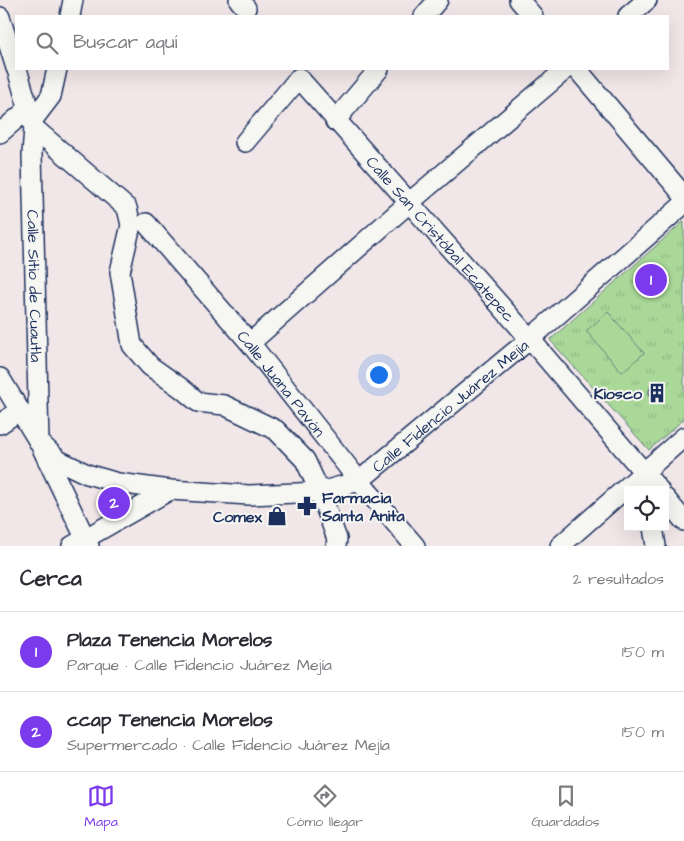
<!DOCTYPE html>
<html lang="es">
<head>
<meta charset="utf-8">
<style>
	body { margin:0; font-family:"Architects Daughter",sans-serif; background:#f2f2f3; color:#2b2b33 }
	.controls { position:absolute; right:15px; bottom:15px; display:grid; overflow:hidden; border-radius:0px; box-shadow:0 5px 20px #0002 }
	.controls button { width:45px; height:45px; display:grid; place-items:center; padding:0; border:0; border-bottom:1px solid #e1e1e2; background:#fff; color:#2b2b33; font:25px sans-serif }
	.you { position:absolute; left:378px; top:374px; width:18px; height:18px; margin:-12px; border:4px solid #fff; border-radius:50%; background:#1a73e8; box-shadow:0 0 0 8px #1a73e833 }
	.badge { display:grid; place-items:center; width:32px; height:32px; border-radius:50%; background:#7c3aed; color:#fff; font-size:16px; font-weight:700 }
	.pin { position:absolute; translate:-50% -50%; border:2px solid #fff; box-shadow:0 1px 5px #0006 }
	.list { margin:0; padding:0; list-style:none }
	h2 { display:flex; justify-content:space-between; align-items:center; height:65px; margin:0; padding:0 20px; font-size:21px }
	h2 small { font-size:16px; font-weight:400; color:#7c7c81 }
	.list li { display:grid; grid-template-columns:32px 1fr auto; gap:15px; align-items:center; box-sizing:border-box; height:80px; padding:0 20px; border-top:1px solid #e1e1e2 }
	.list b { display:block; font-size:19px; white-space:nowrap }
	.list p { margin:0; font-size:16px; white-space:nowrap; color:#7c7c81 }
	.list em { font-size:16px; font-style:normal; color:#7c7c81 }
	.icon { flex:none; width:28px; height:28px; fill:none; stroke:currentColor; stroke-width:2; stroke-linecap:round; stroke-linejoin:round }
	.map { position:relative; flex:none; width:684px; height:546px; overflow:hidden }
	.search { position:absolute; background:#fff; box-shadow:0 5px 20px #0002; left:15px; right:15px; top:15px; height:55px; display:flex; align-items:center; gap:12px; box-sizing:border-box; padding:0 18px; border-radius:0px; color:#7c7c81; font-size:19px }
	.sheet { height:225px; background:#fff }
	nav { display:flex; justify-content:space-around; align-items:center; box-sizing:border-box; height:70px; border-top:1px solid #e1e1e2; background:#fff; font-size:14px; color:#7c7c81 }
	nav a { display:grid; justify-items:center; gap:2px }
	nav .on { color:#7c3aed }
	.map>svg:first-child { display:block }
	.grass { fill:url(#grass-tufts); stroke:#62847b }
	.pitch { fill:#a9d898; stroke:#62847b }
	.building { fill:url(#building-back-hatch); stroke:#1b2f5e }
	.lines { fill:none; stroke-linecap:round; stroke-linejoin:round }
	.minor-casing { stroke:#1b2f5e; stroke-width:22 }
	.minor { stroke:#f6f6f2; stroke-width:19 }
	.labels { text-anchor:middle; stroke-width:4; stroke-linejoin:round; paint-order:stroke }
	.street-label { font-size:16px; fill:#1b2f5e; stroke:#f6f6f2 }
	.poi-label { font-size:16px; font-weight:bold; fill:#1b2f5e; stroke:#f6f6f2; text-anchor:end }
</style>
</head>
<body>
<div class="map">
<svg width="684" height="546" viewBox="0 0 684 546">
	<defs>
		<pattern id="grass-tufts" width="24" height="20" patternUnits="userSpaceOnUse" patternTransform="scale(1.25)"><rect width="24" height="20" fill="#a9d898"/><path d="M3 7l-1-3M5 7V3M7 7l1-3M15 17l-1-3M17 17v-4M19 17l1-3" fill="none" stroke="#91ba85"/></pattern>
		<pattern id="building-back-hatch" width="6" height="6" patternUnits="userSpaceOnUse" patternTransform="scale(1.25)"><rect width="6" height="6" fill="#e0a9bf"/><path d="M-1 5l2 2M0 0l6 6M5-1l2 2" fill="none" stroke="#b58a9e"/></pattern>
	</defs>
	<rect width="100%" height="100%" fill="#f2e7e8"/>
	<filter id="ink" filterUnits="userSpaceOnUse"><feTurbulence type="fractalNoise" baseFrequency=".02" numOctaves="2"/><feDisplacementMap in="SourceGraphic" scale="10" xChannelSelector="R" yChannelSelector="G"/><feConvolveMatrix kernelMatrix="1 2 1 2 8 2 1 2 1" color-interpolation-filters="sRGB"/></filter>
	<g filter="url(#ink)">
		<polygon class="grass" points="684,221 684,419 649,450 550,340"/>
		<polygon class="pitch" points="608,312 644,353 622,372 586,331"/>
		<circle class="building" cx="657" cy="392" r="8"/>
		<g class="lines">
			<defs>
				<g id="minor">
					<polyline points="239,0 246,8"/>
					<polyline points="519,0 533,16"/>
					<polyline points="70,16 73,0"/>
					<polyline points="424,16 438,0"/>
					<polyline points="628,16 647,0"/>
					<polyline points="0,17 16,68"/>
					<polyline points="17,69 34,128 127,208 131,225 120,272 132,345 150,366 181,388 198,402 224,405 276,430 305,460 320,492 337,539 336,546"/>
					<polyline points="577,69 684,196"/>
					<polyline points="32,121 51,96 57,69"/>
					<polyline points="335,121 379,69"/>
					<path id="s1" d="M34 128 32 154 39 442"/>
					<polyline points="0,133 29,108"/>
					<path id="s2" d="M245 142 299 78 530 339 659 490"/>
					<path id="s3" d="M146 223 250 343 359 481 415 546"/>
					<polyline points="250,343 410,202 566,69"/>
					<polyline points="0,378 39,442 89,546"/>
					<polyline points="0,424 20,410"/>
					<path id="s4" d="M39 442 58 460 87 474 118 483 170 490 249 495 320 492 359 481 530 339 684 204"/>
					<polyline points="665,498 684,521"/>
					<polyline points="653,527 656,546"/>
					<polyline points="72,546 170,490"/>
					<polyline points="560,546 684,437"/>
				</g>
			</defs>
			<use href="#minor" class="minor-casing"/>
			<use href="#minor" class="minor"/>
		</g>
	</g>
	<defs>
		<symbol id="building-bare" viewBox="-9 -9 18 18"><path d="M-4-6H4V6H1V3H-1V6H-4ZM-2.5-4.3h1.7v1.8h-1.7ZM.8-4.3h1.7v1.8H.8ZM-2.5-1h1.7V.8h-1.7ZM.8-1h1.7V.8H.8Z" fill="#1b2f5e" stroke="#f6f6f2" stroke-width="2.5" paint-order="stroke"/></symbol>
		<symbol id="pharmacy-bare" viewBox="-9 -9 18 18"><path d="M-2-6h4v4h4v4h-4v4h-4v-4h-4v-4h4Z" fill="#1b2f5e" stroke="#f6f6f2" stroke-width="2.5" paint-order="stroke"/></symbol>
		<symbol id="shop-bare" viewBox="-9 -9 18 18"><path d="M-5-2.5h2.3a2.7 3.5 0 0 1 5.4 0H5L5.5 6h-11ZM-1.5-2.5h3a1.5 2.3 0 0 0-3 0Z" fill="#1b2f5e" stroke="#f6f6f2" stroke-width="2.5" paint-order="stroke"/></symbol>
	</defs>
	<g fill-rule="evenodd">
		<use href="#building-bare" x="643" y="379" width="28" height="28"/>
		<use href="#pharmacy-bare" x="293" y="492" width="28" height="28"/>
		<use href="#shop-bare" x="263" y="502" width="28" height="28"/>
	</g>
	<g class="labels">
		<g class="street-label">
			<text dy="6" stroke="none"><textPath href="#s2" startOffset="298">Calle San Cristóbal Ecatepec</textPath></text>
			<text dy="6" stroke="none"><textPath href="#s1" startOffset="158">Calle Sitio de Cuautla</textPath></text>
			<text dy="6" stroke="none"><textPath href="#s3" startOffset="210">Calle Juana Pavón</textPath></text>
			<text dy="6" stroke="none"><textPath href="#s4" startOffset="452">Calle Fidencio Juárez Mejía</textPath></text>
		</g>
		<g class="poi-label">
			<text x="642" y="399">Kiosco</text>
			<text x="322" y="503" text-anchor="start">Farmacia<tspan x="322" dy="18">Santa Anita</tspan></text>
			<text x="262" y="522">Comex</text>
		</g>
	</g>
</svg>
<div class="controls">
<button><svg class="icon" aria-label="locate" viewBox="0 0 24 24"><circle cx="12" cy="12" r="6"/><path d="M12 2v4M12 18v4M2 12h4M18 12h4"/></svg></button>
</div>
<div class="you"></div>
<div class="pin badge" style="left:651px;top:280px">1</div>
<div class="pin badge" style="left:114px;top:503px">2</div>
<div class="search"><svg class="icon" aria-label="search" viewBox="0 0 24 24"><circle cx="10" cy="10" r="6"/><path d="M15 15l6 6"/></svg>Buscar aquí</div>
</div>
<section class="sheet">
<h2>Cerca<small>2 resultados</small></h2>
<ul class="list">
<li><span class="badge">1</span><div><b>Plaza Tenencia Morelos</b><p>Parque · Calle Fidencio Juárez Mejía</p></div><em>150 m</em></li>
<li><span class="badge">2</span><div><b>ccap Tenencia Morelos</b><p>Supermercado · Calle Fidencio Juárez Mejía</p></div><em>150 m</em></li>
</ul>
</section>
<nav>
<a class="on"><svg class="icon" aria-label="map" viewBox="0 0 24 24"><path d="M3 6l6-2 6 2 6-2v14l-6 2-6-2-6 2zM9 4v14M15 6v14"/></svg>Mapa</a>
<a><svg class="icon" aria-label="directions" viewBox="0 0 24 24"><path d="M12 3l9 9-9 9-9-9zM9 14v-3h6M13 9l2 2-2 2"/></svg>Cómo llegar</a>
<a><svg class="icon" aria-label="saved" viewBox="0 0 24 24"><path d="M7 4h10v16l-5-4-5 4z"/></svg>Guardados</a>
</nav>
</body>
</html>
